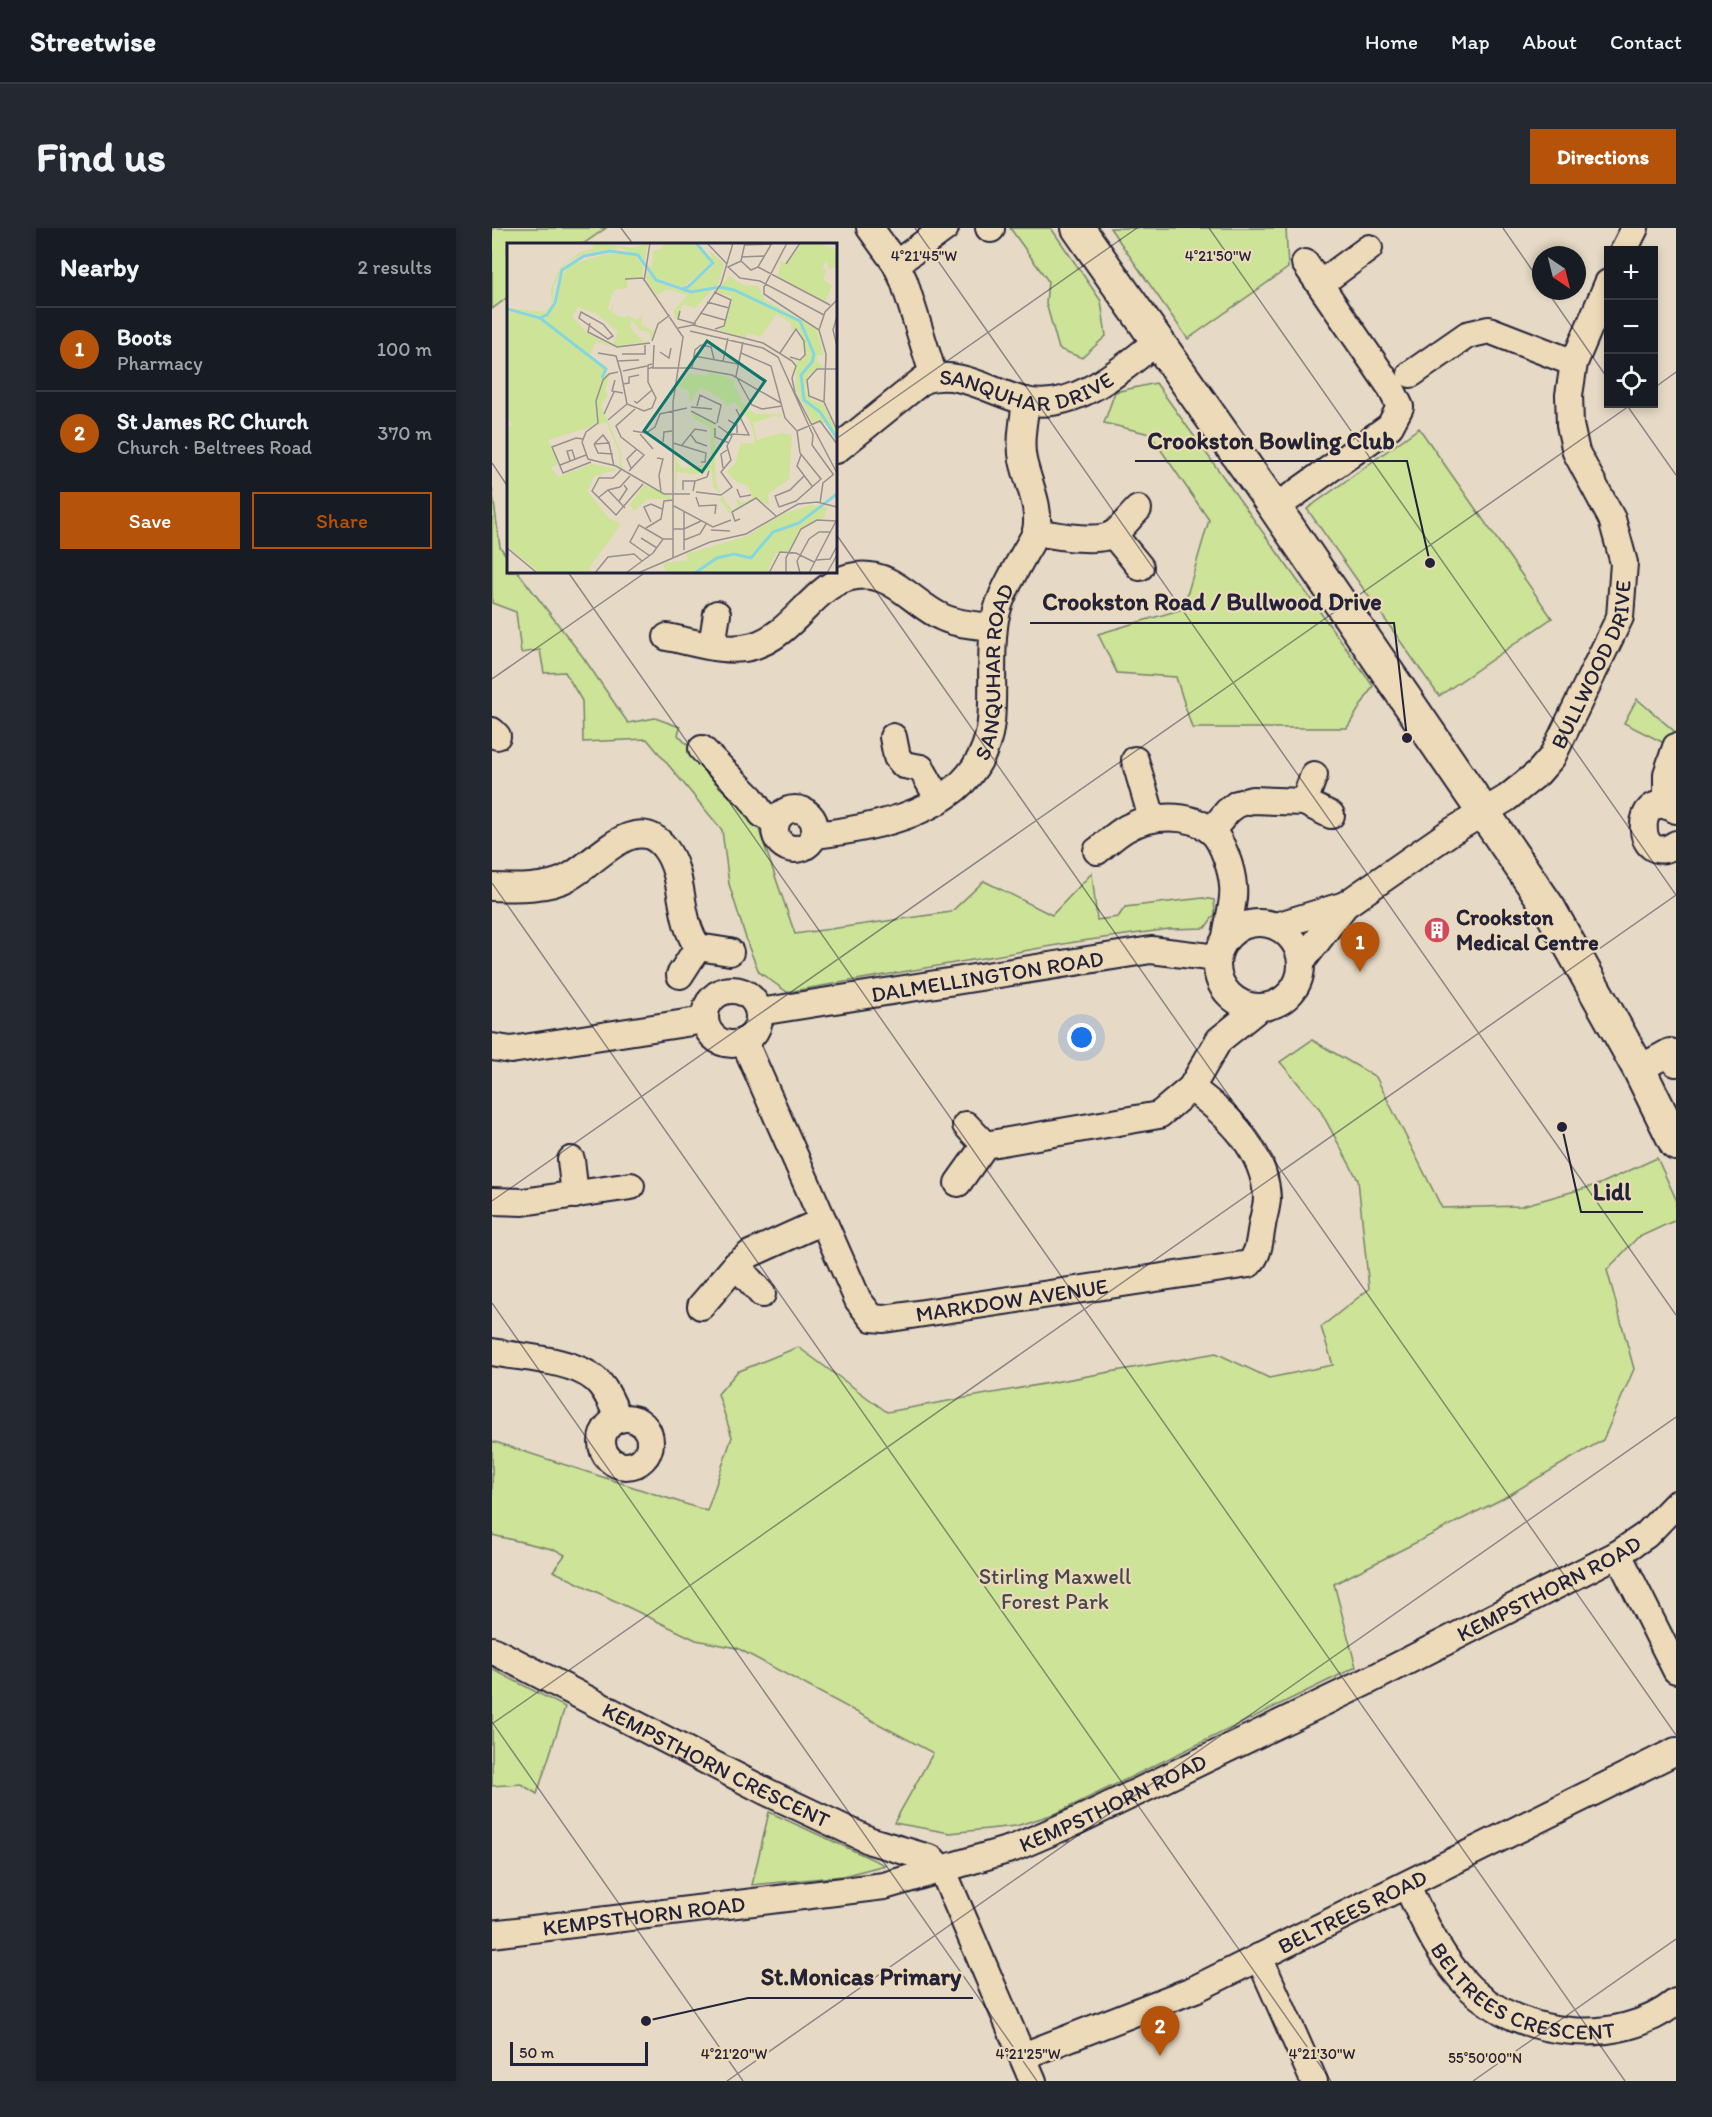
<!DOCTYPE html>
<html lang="en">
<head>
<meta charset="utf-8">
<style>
	body { margin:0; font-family:Itim,sans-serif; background:#242831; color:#f1f3f6 }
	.controls { position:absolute; right:18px; top:18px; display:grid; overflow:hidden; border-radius:0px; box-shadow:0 3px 9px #0003 }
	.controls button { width:54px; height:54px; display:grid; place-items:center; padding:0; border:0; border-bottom:2px solid #363941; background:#171b24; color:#f1f3f6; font:30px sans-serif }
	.compass { position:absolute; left:1040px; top:18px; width:54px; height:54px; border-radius:50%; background:#171b24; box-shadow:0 3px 9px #0003; rotate:145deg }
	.scale { position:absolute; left:18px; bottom:15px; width:138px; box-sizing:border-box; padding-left:6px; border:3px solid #22223b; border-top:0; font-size:16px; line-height:21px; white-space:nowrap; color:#22223b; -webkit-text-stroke:4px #eddab8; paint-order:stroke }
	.you { position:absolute; left:590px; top:810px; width:21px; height:21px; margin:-15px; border:4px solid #fff; border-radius:50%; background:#1a73e8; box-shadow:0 0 0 9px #1a73e833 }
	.badge { display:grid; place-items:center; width:39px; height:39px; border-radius:50%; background:#b45309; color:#fff; font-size:20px; font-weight:700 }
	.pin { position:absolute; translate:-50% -50px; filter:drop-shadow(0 2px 3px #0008) }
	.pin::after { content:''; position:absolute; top:32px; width:21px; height:18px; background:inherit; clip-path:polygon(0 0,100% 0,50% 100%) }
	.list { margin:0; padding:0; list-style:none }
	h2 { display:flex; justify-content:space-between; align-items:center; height:78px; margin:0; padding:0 24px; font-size:26px }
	h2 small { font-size:20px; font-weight:400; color:#9ea1a6 }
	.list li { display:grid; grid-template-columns:39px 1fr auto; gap:18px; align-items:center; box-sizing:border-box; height:84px; padding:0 24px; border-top:2px solid #363941 }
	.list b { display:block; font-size:22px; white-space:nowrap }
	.list p { margin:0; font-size:20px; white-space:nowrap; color:#9ea1a6 }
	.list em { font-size:20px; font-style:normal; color:#9ea1a6 }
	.actions { display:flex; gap:12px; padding:18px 24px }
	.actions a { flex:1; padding:14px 0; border:2px solid #b45309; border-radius:0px; text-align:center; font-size:21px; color:#b45309 }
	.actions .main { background:#b45309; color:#fff }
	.icon { flex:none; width:33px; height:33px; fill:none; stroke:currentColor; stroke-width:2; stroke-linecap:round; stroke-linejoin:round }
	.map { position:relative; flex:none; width:1184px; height:1853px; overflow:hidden; border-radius:0px }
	header { display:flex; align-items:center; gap:36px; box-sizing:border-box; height:84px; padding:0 30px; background:#171b24; border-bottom:2px solid #363941 }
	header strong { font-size:28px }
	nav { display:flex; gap:33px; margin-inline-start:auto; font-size:21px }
	.intro { display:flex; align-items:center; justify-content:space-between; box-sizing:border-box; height:144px; padding:0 36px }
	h1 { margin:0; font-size:42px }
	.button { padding:15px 27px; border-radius:0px; background:#b45309; color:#fff; font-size:21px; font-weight:700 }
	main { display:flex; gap:36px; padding:0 36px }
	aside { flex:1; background:#171b24; border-radius:0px; box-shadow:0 3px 9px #0003 }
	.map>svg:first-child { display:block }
	.green { fill:#cce398; stroke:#77826a; stroke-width:1.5 }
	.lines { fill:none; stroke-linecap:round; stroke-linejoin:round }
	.minor-casing { stroke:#22223b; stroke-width:30 }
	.major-casing { stroke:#22223b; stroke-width:36 }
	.minor { stroke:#eddab8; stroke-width:26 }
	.major { stroke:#eddab8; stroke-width:32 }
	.ticks { fill:none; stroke:#22223b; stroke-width:1.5; stroke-opacity:0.45 }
	.labels { text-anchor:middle; stroke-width:4.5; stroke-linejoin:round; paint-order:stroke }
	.street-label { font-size:22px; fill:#22223b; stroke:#eddab8 }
	.poi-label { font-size:22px; font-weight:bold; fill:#22223b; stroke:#eddab8; text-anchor:start }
	.park-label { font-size:22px; fill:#44494e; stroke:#eddab8 }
	.inset-river { fill:none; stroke:#86d7dd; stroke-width:3 }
	.inset-road { fill:none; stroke:#98908e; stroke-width:1.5 }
	.view { fill:#0f766e; fill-opacity:0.15; stroke:#0f766e; stroke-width:3 }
	.inset-edge { fill:none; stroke:#22223b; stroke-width:3 }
	.ticks-label { font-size:15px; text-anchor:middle; fill:#22223b; stroke:#eddab8; stroke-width:4.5; stroke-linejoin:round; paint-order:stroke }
	.leader { fill:none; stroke:#22223b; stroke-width:2 }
	.callout-dot { fill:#22223b; stroke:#eddab8; stroke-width:2 }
	.callout-label { font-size:24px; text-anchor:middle; font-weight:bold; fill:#22223b; stroke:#eddab8; stroke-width:4.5; stroke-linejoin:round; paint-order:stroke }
</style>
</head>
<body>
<header>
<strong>Streetwise</strong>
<nav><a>Home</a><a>Map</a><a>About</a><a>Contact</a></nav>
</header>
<div class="intro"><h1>Find us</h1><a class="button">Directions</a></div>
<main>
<aside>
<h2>Nearby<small>2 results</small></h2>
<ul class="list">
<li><span class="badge">1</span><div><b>Boots</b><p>Pharmacy</p></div><em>100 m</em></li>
<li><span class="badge">2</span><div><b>St James RC Church</b><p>Church · Beltrees Road</p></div><em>370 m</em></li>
</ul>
<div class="actions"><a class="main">Save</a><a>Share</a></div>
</aside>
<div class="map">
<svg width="1184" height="1853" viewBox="0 0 1184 1853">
	<rect width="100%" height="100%" fill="#e6d9c5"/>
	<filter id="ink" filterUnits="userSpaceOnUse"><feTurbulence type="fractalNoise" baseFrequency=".0167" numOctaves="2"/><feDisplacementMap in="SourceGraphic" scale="12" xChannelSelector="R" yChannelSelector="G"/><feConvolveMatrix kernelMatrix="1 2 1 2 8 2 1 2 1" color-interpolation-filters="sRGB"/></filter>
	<g filter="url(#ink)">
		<g class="green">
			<polygon points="0,0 114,0 91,16 16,16 16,69 0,81"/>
			<polygon points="518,0 559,0 609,73 614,108 590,130 567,121 554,75 556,53"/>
			<polygon points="618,0 794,0 796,40 696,111"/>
			<polygon points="664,155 881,458 855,500 700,500 684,449 625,445 606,406 691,381 717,292 658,206 612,195 623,164"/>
			<polygon points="927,200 1060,390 947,468 815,281"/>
			<polygon points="0,260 8,319 16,330 16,344 26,344 91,429 136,495 163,490 188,499 186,507 262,587 303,706 459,684 492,653 560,687 600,645 605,692 626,689 633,679 711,670 722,672 723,686 713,700 677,701 583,714 295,764 267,744 257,720 237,656 230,602 155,511 91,514 90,473 73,444 52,445 48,422 29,425 24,384 0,375"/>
			<polygon points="1145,471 1182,503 1174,516 1132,495"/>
			<polygon points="820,812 884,849 950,980 1029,978 1108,956 1165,930 1184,971 1184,992 1145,1010 1115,1042 1142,1141 1111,1212 1010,1271 842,1356 864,1439 565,1585 524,1598 458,1605 402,1595 441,1525 245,1420 204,1412 61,1343 73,1327 64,1322 0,1307 0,1213 215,1283 240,1209 226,1166 245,1144 306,1119 395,1184 724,1125 777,1150 841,1137 829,1099 877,1061 866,952 827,880 788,834"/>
			<polygon points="0,1441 73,1479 45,1566 29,1556 0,1558"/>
			<polygon points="277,1584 393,1637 351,1648 260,1657"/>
		</g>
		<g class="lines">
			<defs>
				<g id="minor">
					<polyline points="378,0 404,36 412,53 442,149"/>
					<polyline points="497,0 499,1"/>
					<polyline points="1132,22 1143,0"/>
					<polyline points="404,36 453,0"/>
					<polyline points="828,56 877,20"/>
					<polyline points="919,146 975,107 997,102 1082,135"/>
					<path id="s1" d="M344 222 431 152C468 140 499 165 533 173 582 184 629 142 664 114"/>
					<polyline points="783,280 898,198 908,179 899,160 813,35"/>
					<path d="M544 304C561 307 608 316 623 305 631 298 638 289 646 281"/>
					<polyline points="621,306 648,339"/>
					<path d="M175 409C202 414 234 426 261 418 305 405 322 353 364 348 402 343 421 377 452 390 468 397 485 397 501 399"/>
					<polyline points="220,417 225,386"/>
					<polyline points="0,503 5,508"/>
					<polyline points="401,509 405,529 412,537 429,540 447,572"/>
					<polyline points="210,521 259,570 270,586 284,594"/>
					<polyline points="643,532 660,590"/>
					<polyline points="812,574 822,547"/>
					<polyline points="1175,578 1175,546 1184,519"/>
					<circle cx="303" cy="601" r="20"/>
					<path d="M1184 582C1140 555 1142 644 1184 616"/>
					<polyline points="719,603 736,583 745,576 760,572 812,574 839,587"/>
					<path id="s2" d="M323 607C393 599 490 579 499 494 502 463 498 430 502 399 504 374 519 350 531 328 535 320 542 311 544 303 549 278 536 256 531 232 527 213 532 192 534 173"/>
					<path d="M605 623C615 615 624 606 635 600 658 587 697 584 719 603 731 613 740 643 741 658 743 673 736 693 734 709"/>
					<path d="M0 659C23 660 56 661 77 649 105 634 144 582 173 620 194 648 185 690 206 719L238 724"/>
					<circle cx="767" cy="737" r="42"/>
					<polyline points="784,698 853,677"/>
					<path id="s3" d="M809 734 853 677 957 605 1015 570 1046 545 1060 529 1128 389 1132 335 1120 291 1084 224 1078 197 1077 167 1082 135 1116 55"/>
					<polyline points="188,747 206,719"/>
					<circle cx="240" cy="789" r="27"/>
					<path id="s4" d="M267 784 659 722 725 730"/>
					<path id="s5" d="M252 813 366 1072 380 1090 392 1091 757 1036C768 1025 767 1012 770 998 771 989 775 979 775 970 773 922 736 887 699 860"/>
					<polyline points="0,819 19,822 213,792"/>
					<polyline points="1147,841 1178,824 1184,835"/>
					<polyline points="474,897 493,917"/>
					<polyline points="79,932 83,967"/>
					<polyline points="466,955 493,917 667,887 699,860 727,812 768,779"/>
					<polyline points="0,973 31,974 139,958"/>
					<polyline points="244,1037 270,1066"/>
					<polyline points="209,1078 244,1037 258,1026 331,993"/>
					<path d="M0 1124C30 1130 79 1131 103 1151 115 1161 120 1177 127 1191"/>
					<circle cx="134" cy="1214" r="24"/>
					<polyline points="1126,1326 1184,1442"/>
					<path id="s6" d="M0 1422 275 1564 379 1613 440 1631 451 1643 541 1853"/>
					<path id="s7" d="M915 1658C932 1694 948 1730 977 1759 1028 1810 1127 1820 1184 1774"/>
					<path id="s8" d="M0 1706 392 1658 522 1620 587 1592 878 1452 1126 1326 1154 1307 1184 1276"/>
					<polyline points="767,1729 822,1853"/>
					<path id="s9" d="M531 1828 703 1761 1184 1523"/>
				</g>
				<polyline id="major" points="586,0 783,280 1057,680 1147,841 1184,916"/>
			</defs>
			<use href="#minor" class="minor-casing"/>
			<use href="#major" class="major-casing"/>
			<use href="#minor" class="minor"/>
			<use href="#major" class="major"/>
		</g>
	</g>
	<path class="ticks" d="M129 0 141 16M423 0 1184 1087M717 0 1184 667M1011 0 1049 55M1055 63 1116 151M1162 160 1184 144M1134 176 1184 247M344 211 645 0M0 235 16 259M344 306 1184 1507M76 344 1133 1853M0 451 154 344M0 655 839 1853M0 973 1140 176M0 1075 545 1853M0 1494 251 1853M0 1496 1184 667M235 1853 1184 1189M981 1853 1184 1711"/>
	<defs>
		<symbol id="building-disc" viewBox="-11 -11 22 22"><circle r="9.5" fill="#d1495b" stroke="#eddab8"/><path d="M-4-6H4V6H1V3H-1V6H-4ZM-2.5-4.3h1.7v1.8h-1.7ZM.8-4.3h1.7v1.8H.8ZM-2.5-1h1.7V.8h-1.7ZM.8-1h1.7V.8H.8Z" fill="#fff"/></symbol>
	</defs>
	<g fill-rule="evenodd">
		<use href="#building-disc" x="930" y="687" width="30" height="30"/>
	</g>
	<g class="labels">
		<g class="street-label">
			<text dy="8" stroke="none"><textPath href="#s1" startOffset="219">SANQUHAR DRIVE</textPath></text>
			<text dy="8" stroke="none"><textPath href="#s3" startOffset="429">BULLWOOD DRIVE</textPath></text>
			<text dy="8" stroke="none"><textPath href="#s2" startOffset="278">SANQUHAR ROAD</textPath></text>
			<text dy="8" stroke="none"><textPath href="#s4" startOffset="231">DALMELLINGTON ROAD</textPath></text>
			<text dy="8" stroke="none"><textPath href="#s5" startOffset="447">MARKDOW AVENUE</textPath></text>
			<text dy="8" stroke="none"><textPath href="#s8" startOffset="1125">KEMPSTHORN ROAD</textPath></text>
			<text dy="8" stroke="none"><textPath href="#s6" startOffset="252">KEMPSTHORN CRESCENT</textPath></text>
			<text dy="8" stroke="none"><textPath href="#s8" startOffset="639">KEMPSTHORN ROAD</textPath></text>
			<text dy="8" stroke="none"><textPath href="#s9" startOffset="360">BELTREES ROAD</textPath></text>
			<text dy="8" stroke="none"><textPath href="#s8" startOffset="153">KEMPSTHORN ROAD</textPath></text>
			<text dy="8" stroke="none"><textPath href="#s7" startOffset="171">BELTREES CRESCENT</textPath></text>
		</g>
		<g class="poi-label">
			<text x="964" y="697">Crookston<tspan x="964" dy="25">Medical Centre</tspan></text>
		</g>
		<g class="park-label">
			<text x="563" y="1356">Stirling Maxwell<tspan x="563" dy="25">Forest Park</tspan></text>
		</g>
	</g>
	<g transform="translate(15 15)">
		<rect width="330" height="330" fill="#e6d9c5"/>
		<path d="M87 0 126 5 141 0 138 17 114 5 78 10 59 20 47 43 46 58 44 66 36 73 0 65 38 69 45 61 44 46 52 27 57 21 72 10 85 6ZM158 0H187L202 13 204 22 176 44 149 35 141 24 145 23 146 7H153ZM295 0H312L330 7V24L322 26 320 18 315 24 319 28 316 36 325 43 318 59 271 34 274 18 279 21ZM203 7 217 21 211 41 188 65 176 61 169 77 166 68 181 52 159 46 150 53 140 39 139 28 152 40 175 48 206 24ZM108 9 129 13 136 22 135 33 120 37 121 45 107 47 100 66 104 67 107 59 105 70 111 73 119 75 120 72 130 77 136 72 134 81 147 89 144 97 142 89 133 87 124 77 123 85 136 98H142L111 104 106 101 111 89 90 71 71 64 65 73 80 90 106 104 89 99 82 114 99 123 95 135 108 128 102 133 98 148 101 151 94 163 115 211 114 223 118 227 112 224 113 211 99 179 41 197 52 221 44 224 51 234 85 221 113 227 95 230V234L89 231 80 248 102 275 114 281 82 325 86 330H32L0 303V185L5 181 0 174V69L39 75 50 61V47L61 22ZM222 33 236 42 251 43 258 57 309 85 317 112H310V118L317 124 301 132 298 147 304 157 316 161 330 189V199L318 180 305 179 289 147V118L296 117 299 112 292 86 284 87V80L269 71 254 94 241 90 239 95 212 87 217 84 225 58 223 53 210 49ZM202 129 230 137 226 139 237 162 248 171H275L272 176 270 172 246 180 250 197 275 190 284 192 285 196 282 236 261 251 262 263 250 255 222 270 214 258 202 255 213 257 215 253 225 267 231 264 229 256 237 260 246 255 240 242 230 239 219 229 228 221 234 200 247 201 248 196 243 178 228 159 218 163 216 157 193 144 183 161 182 148 170 143 182 131 200 133ZM184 170 207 181 209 240 214 251 206 244 205 227 189 231 170 229 168 249V202L170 219 176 225 204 222V184L188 177ZM137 242 163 252 164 256H140L127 268 123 262ZM303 262 320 264 317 275 297 283 281 308 269 310 260 329 159 330 156 320 181 317 179 311 240 293 276 271Z" fill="#cce398"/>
		<path class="inset-river" d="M175 46 184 49 213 44 227 47 293 78 307 111 305 119 294 132 297 157 313 169 330 195M0 66 33 75 40 72 48 60 55 27 77 13 103 8 131 12 149 37 175 46 181 44 206 20 189 0M33 75 99 126 95 135M188 330 210 315 227 311 244 315 266 289 292 280 330 251"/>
		<path class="inset-road" d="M200 0 220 21M238 0 234 18 244 27 251 24 265 0M280 0 257 44V51L312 87 319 111 317 159 330 187M238 2 264 1M234 14 257 13M234 18 221 24 233 35 253 38 317 72M279 21 293 0M251 24 323 62M136 35 176 94 166 159V315M118 36 136 35M137 38 143 0M207 49 224 57 217 83 208 86M200 59 222 65M173 68 171 76 189 81M74 69 96 81 106 93 101 96 72 75ZM193 70 218 77M330 73 326 87 330 103M83 80 81 89 110 104 143 100M186 82 214 41 226 0M171 85 186 82 256 100 285 118M312 87 318 69 330 57M183 88 256 105 271 114 306 192 305 202 326 231M145 98 151 81 163 72M236 99 229 133 245 162 255 166 275 163M153 109 162 115 164 105M91 110 109 113 114 130 113 126M234 110 264 123 278 175 290 188 293 210 314 236 289 258 272 264M273 110 289 86 297 98 298 112 293 117 283 114M115 111H138V102M187 113 231 121M111 118 132 117M216 118 221 95M285 118 289 123 285 135 288 150 330 230M145 121 141 122V126L146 124 147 102M145 125H185L225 132 274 160M185 125 188 107 194 102 204 104 207 116M116 128 140 123M111 129 102 131 96 137 89 158 91 180 79 189 75 199 81 216 109 223 157 251H183M114 130 120 161 137 168 145 165 149 155 141 139V126M330 136V158M108 137 105 148 116 150M116 141 122 140V134L132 132M127 158 130 160 145 147M317 159 302 153 300 137 310 126H330M190 163 193 152 214 162 210 180M184 164 205 166M184 168 209 181M97 171 107 149M101 177 120 161M221 177 230 182V190M208 185V194L222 200M126 188 139 190 148 184 153 171 180 165M290 188 313 178 330 201M133 191 146 206M224 191 242 192 229 166M184 192 189 199 200 203M76 196 69 195 45 204 56 230 84 219M156 199 157 189 165 188M166 200 199 210 198 219H194M87 201 102 200 107 223M87 201 91 210 106 211M87 201 96 192 102 200M175 202 188 186 200 188M294 212 290 223 305 243M150 215 156 216 152 232 154 249M63 218 60 208 65 207 68 216M53 222 79 212M124 225 120 216 130 206M216 225 214 211 220 207M114 227 106 235H92L85 248 109 272 136 241M122 228 137 212 114 194 109 183 128 166M230 246 233 254 244 252M101 247 118 265M176 247V238H188M186 248 188 238 200 234 202 228M189 249 214 252 225 244 214 229 224 217 220 203 225 193 211 183M189 254 192 263 209 262 208 271M91 255 101 247 113 244 123 233M112 258 120 246 117 242M313 260 316 240 327 231M167 263 206 284 224 277M272 264 268 253 283 247 297 233M233 276 228 278 225 269 249 255 269 273M144 279 137 264 144 261 155 266M139 285 154 276 157 258 166 257M166 286H177L194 278M204 287 223 288M134 295 150 305M177 297 193 291 199 281M0 305 30 330M177 307V269M143 313 123 299 132 282 156 296M309 317 323 316 330 303M88 330 101 314 127 311 135 318M119 330 146 310 156 296H166M131 330 203 299 239 291 291 261 310 259 330 264M262 330 273 309 289 310 307 319M279 330V315L294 286 310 277 330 278M293 330 290 318 302 296 312 289H324M302 330 329 278M320 330 330 312"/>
		<path class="view" d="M200 98 258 138 195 229 137 188Z"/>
		<rect width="330" height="330" class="inset-edge"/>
	</g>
	<g class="ticks-label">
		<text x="726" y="33">4°21'50"W</text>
		<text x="432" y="33">4°21'45"W</text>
		<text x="242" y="1831">4°21'20"W</text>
		<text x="536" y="1831">4°21'25"W</text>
		<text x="830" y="1831">4°21'30"W</text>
		<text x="993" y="1835">55°50'00"N</text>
	</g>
	<path class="leader" d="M938 335L915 233H643M915 510L902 395H538M1070 899L1089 984H1151M154 1793L256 1770H481"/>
	<g class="callout-dot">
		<circle cx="938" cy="335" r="6"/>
		<circle cx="915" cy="510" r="6"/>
		<circle cx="1070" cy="899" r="6"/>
		<circle cx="154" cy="1793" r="6"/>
	</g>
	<g class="callout-label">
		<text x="779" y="221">Crookston Bowling Club</text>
		<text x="720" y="382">Crookston Road / Bullwood Drive</text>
		<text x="1120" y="972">Lidl</text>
		<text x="369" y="1757">St.Monicas Primary</text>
	</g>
</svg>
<div class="controls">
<button>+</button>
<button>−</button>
<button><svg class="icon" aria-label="locate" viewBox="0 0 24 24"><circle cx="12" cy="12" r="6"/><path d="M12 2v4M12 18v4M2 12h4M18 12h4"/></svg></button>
</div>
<svg class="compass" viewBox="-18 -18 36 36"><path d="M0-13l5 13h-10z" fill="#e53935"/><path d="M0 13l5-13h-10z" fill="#9ea1a6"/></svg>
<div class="scale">50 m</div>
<div class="you"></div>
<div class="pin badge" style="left:868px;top:744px">1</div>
<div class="pin badge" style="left:668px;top:1828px">2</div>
</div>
</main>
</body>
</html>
